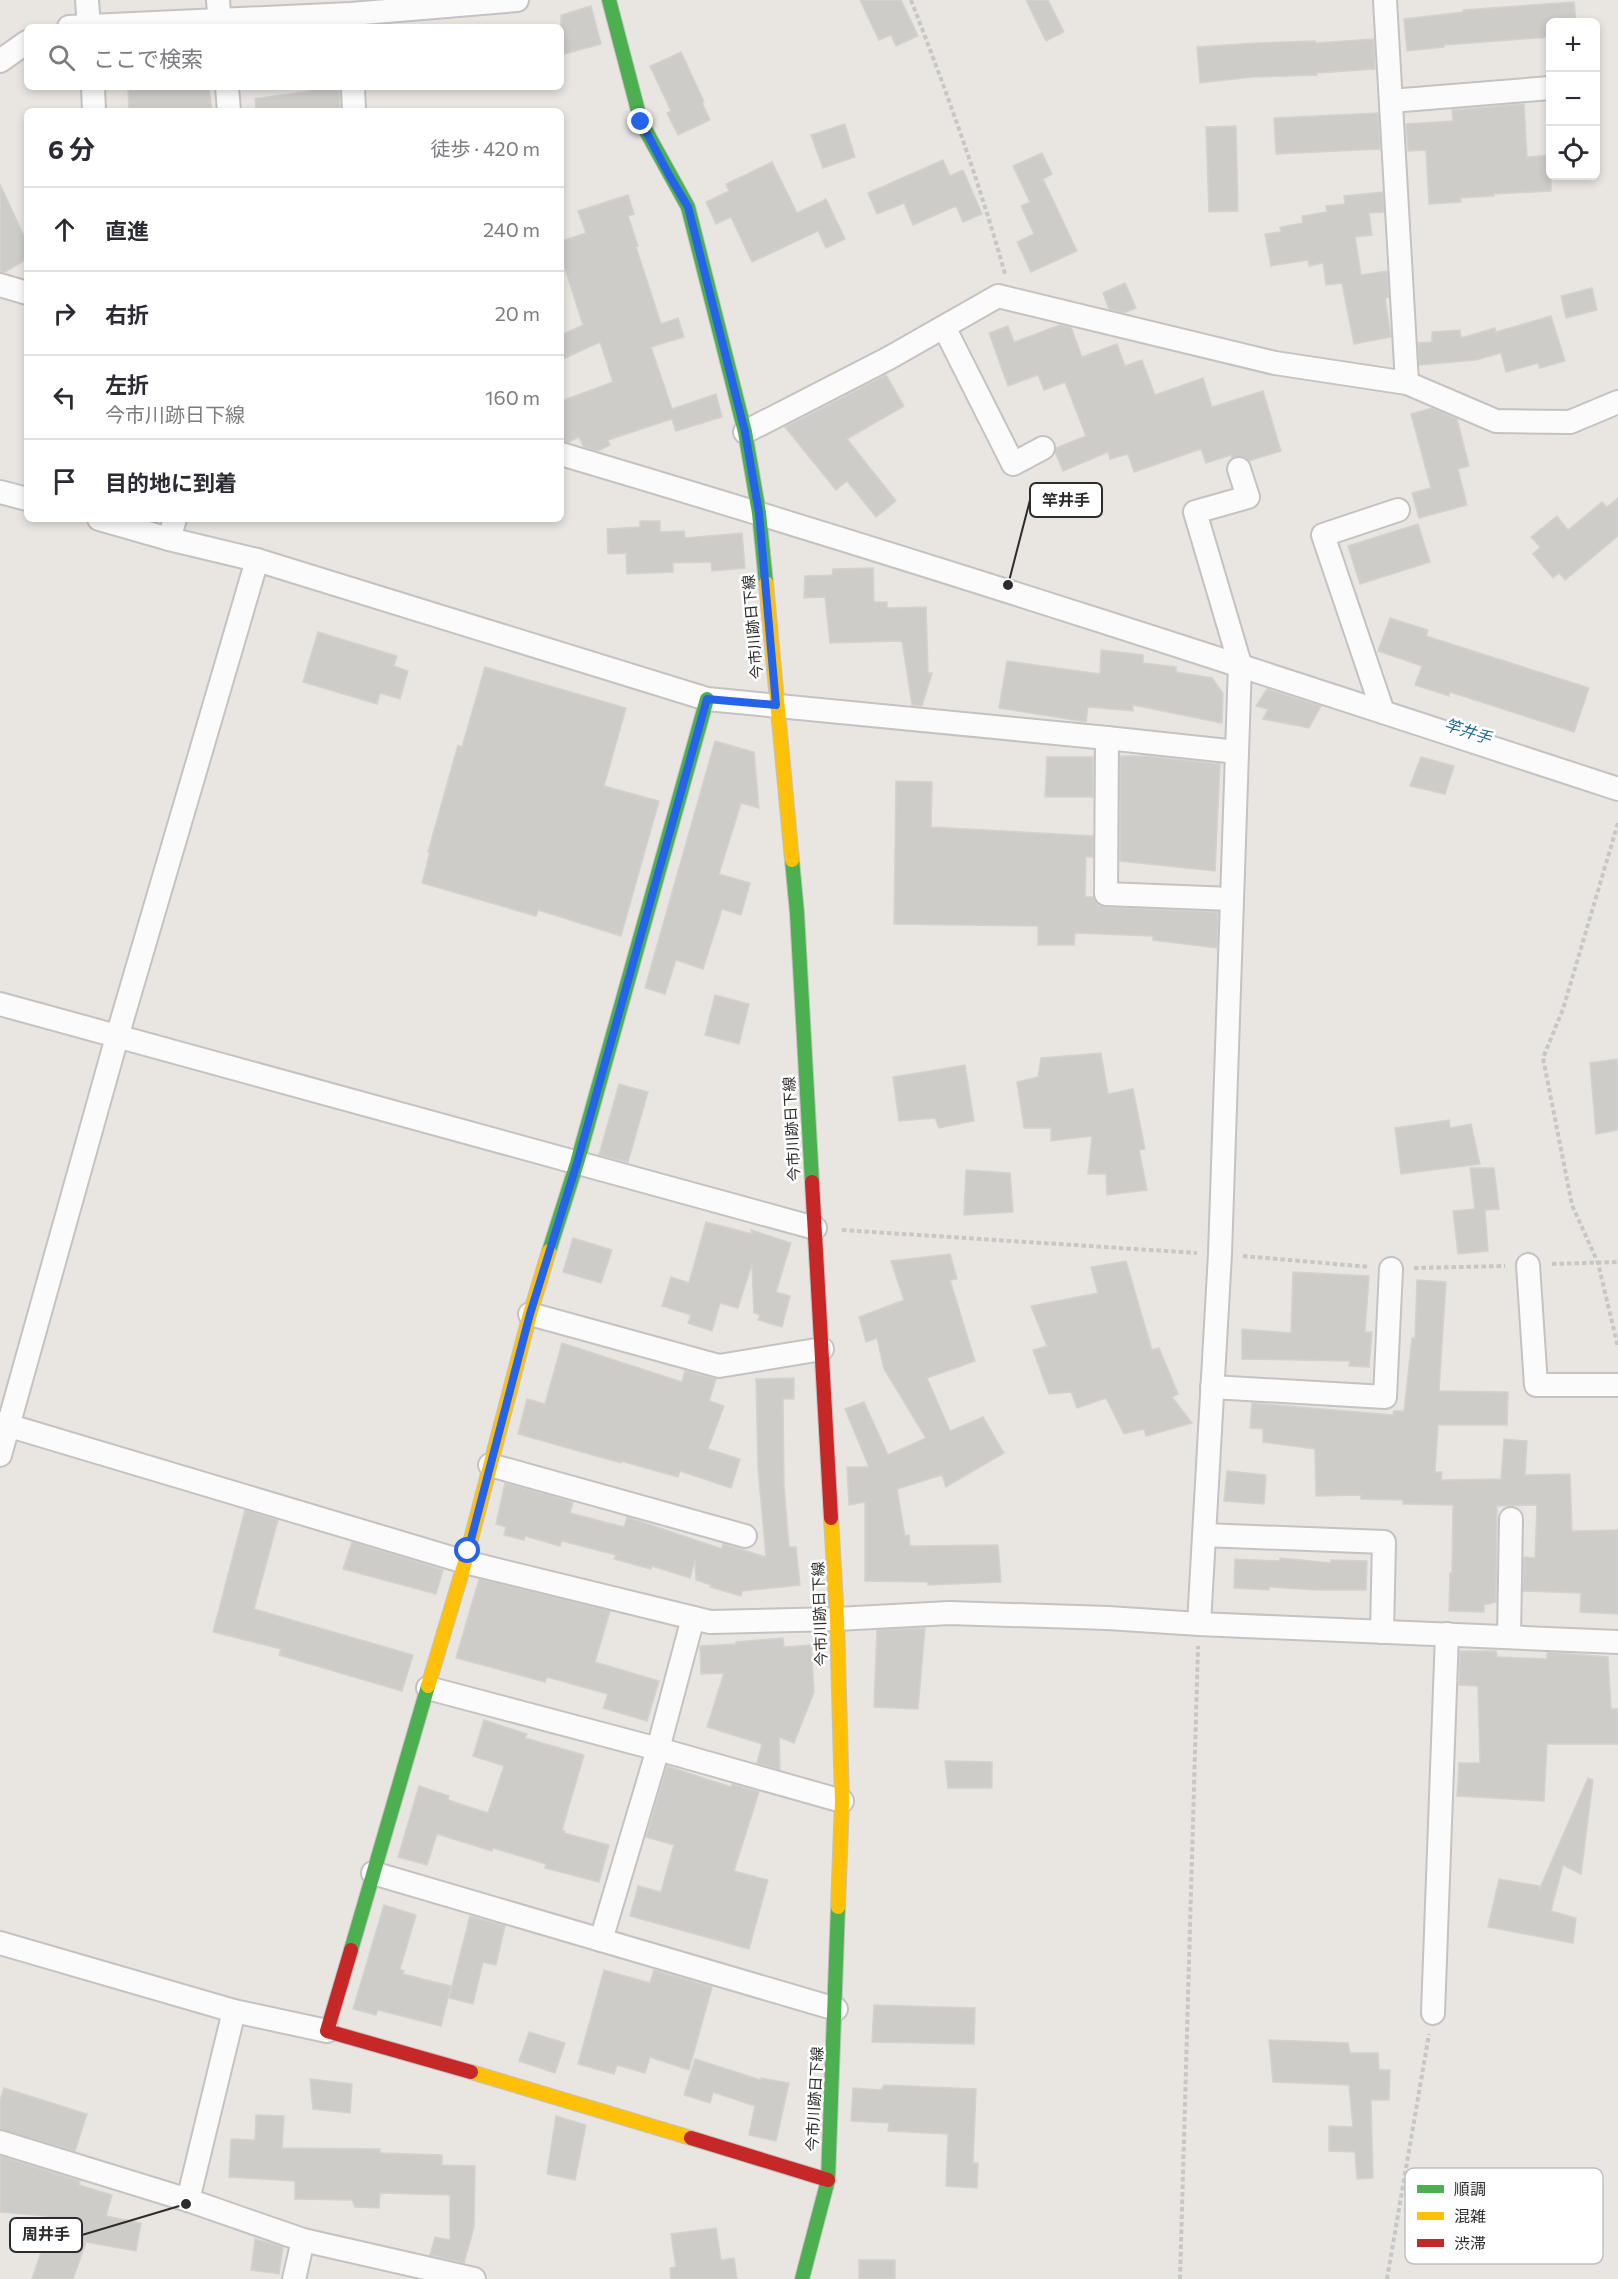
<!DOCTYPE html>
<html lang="ja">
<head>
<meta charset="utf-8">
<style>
	body { margin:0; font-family:Commissioner,"Noto Sans JP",sans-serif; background:#f2f2f3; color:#2b2b33 }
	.controls { position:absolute; right:18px; top:18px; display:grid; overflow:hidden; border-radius:9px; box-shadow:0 3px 9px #0003 }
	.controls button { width:54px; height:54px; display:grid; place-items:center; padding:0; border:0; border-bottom:2px solid #e1e1e2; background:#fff; color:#2b2b33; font:30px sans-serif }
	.stop { position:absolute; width:18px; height:18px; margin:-14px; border:4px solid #2563eb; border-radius:50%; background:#fff }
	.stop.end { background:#2563eb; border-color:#fff; box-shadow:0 2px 6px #0008 }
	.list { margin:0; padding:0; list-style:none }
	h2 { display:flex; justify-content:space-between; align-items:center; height:78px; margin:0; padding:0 24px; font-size:26px }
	h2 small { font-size:20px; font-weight:400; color:#7c7c81 }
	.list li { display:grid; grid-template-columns:39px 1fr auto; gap:18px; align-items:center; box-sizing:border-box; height:84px; padding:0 24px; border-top:2px solid #e1e1e2 }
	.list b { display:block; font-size:22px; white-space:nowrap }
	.list p { margin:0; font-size:20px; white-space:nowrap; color:#7c7c81 }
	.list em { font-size:20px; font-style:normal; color:#7c7c81 }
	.icon { flex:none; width:33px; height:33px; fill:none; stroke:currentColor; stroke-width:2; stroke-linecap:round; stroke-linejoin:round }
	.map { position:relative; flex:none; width:1618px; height:2279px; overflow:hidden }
	.search { position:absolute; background:#fff; box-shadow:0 3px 9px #0003; left:24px; top:24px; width:540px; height:66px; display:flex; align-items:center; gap:15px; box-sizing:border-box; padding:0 21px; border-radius:9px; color:#7c7c81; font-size:22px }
	.panel { position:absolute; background:#fff; box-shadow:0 3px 9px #0003; left:24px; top:108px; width:540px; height:414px; border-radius:9px }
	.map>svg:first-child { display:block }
	.building { fill:#ceccc9; stroke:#d4d2ce; stroke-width:1.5 }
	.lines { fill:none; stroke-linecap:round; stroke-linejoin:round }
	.street-casing { stroke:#c4c2c2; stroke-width:26 }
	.fast-casing { stroke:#c4c2c2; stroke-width:16 }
	.slow-casing { stroke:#c4c2c2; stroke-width:16 }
	.jam-casing { stroke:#c4c2c2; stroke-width:16 }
	.path { stroke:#c7c7c6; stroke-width:4; stroke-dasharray:4.5 3; stroke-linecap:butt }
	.street { stroke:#fcfbfb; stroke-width:22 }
	.fast { stroke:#4caf50; stroke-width:14 }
	.slow { stroke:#ffc107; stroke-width:14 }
	.jam { stroke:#c62828; stroke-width:14 }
	.route { stroke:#2563eb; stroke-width:8 }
	.labels { text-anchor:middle; stroke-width:5; stroke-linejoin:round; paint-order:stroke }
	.street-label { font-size:15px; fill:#2c2c2c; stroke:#fff }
	.water-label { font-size:16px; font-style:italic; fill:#1b6a90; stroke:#fff }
	.key { fill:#fff; stroke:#c0c0c0; stroke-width:1.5 }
	.key-label { font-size:16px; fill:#2c2c2c }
	.leader { fill:none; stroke:#2c2c2c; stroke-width:2 }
	.callout-dot { fill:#2c2c2c; stroke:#fff; stroke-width:2 }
	.callout { fill:#fff; stroke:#2c2c2c; stroke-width:2 }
	.callout-label { font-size:16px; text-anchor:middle; font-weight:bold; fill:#2c2c2c }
</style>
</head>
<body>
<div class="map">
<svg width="1618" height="2279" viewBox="0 0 1618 2279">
	<rect width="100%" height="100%" fill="#e9e6e2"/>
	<g class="building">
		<polygon points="860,0 901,0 918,36 896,46 891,35 879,40"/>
		<polygon points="1026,0 1048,0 1064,32 1046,41"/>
		<polygon points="1574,2 1576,22 1551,22 1551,37 1444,45 1444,47 1407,51 1404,19 1463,12 1463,10"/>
		<polygon points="591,6 601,44 561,55 561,15"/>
		<polygon points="1374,39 1375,69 1317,73 1317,75 1252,77 1200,83 1197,47 1256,43 1315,41 1315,43"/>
		<polygon points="681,52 704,102 702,103 710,120 678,135 667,113 671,111 650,66"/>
		<polygon points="128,87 209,87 212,111 129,111"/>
		<polygon points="340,87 340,111 256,111 255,99 310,91 310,89"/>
		<polygon points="1524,104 1527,157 1551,155 1551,191 1494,194 1494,196 1460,198 1461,202 1429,204 1426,150 1408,151 1406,124 1453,121 1452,110"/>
		<polygon points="1378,113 1380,149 1276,154 1274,118"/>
		<polygon points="845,124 855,157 823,168 811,135"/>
		<polygon points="1236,126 1238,211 1209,212 1206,127"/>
		<polygon points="1042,153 1052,174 1043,179 1077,251 1031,272 1017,242 1034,234 1021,206 1030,202 1013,166"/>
		<polygon points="943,160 950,176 963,170 982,214 963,222 956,206 913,225 904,203 877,214 868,193"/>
		<polygon points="772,162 797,213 826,199 845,239 826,248 818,231 752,262 731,217 716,224 706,202 729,191 726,184"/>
		<polygon points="0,184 27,243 27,259 5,272 0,272"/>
		<polygon points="1383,192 1384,212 1369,213 1372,235 1355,237 1361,275 1387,271 1389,297 1385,298 1391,337 1354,344 1342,283 1326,285 1323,263 1309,266 1308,260 1271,266 1265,234 1281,232 1280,227 1303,223 1302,216 1327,212 1326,206 1345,204 1344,196"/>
		<polygon points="628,195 634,214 628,216 638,246 636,247 661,324 678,318 684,337 651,347 672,409 716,394 722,417 676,431 672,419 608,440 610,445 598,451 584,447 579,437 569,442 561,441 561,401 613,382 600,342 561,360 561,335 583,325 561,256 561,241 586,233 578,211"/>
		<polygon points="1125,283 1136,308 1124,313 1109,309 1103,293"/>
		<polygon points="1592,288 1597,310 1566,318 1561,296"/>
		<polygon points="1551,316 1565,361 1540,368 1538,363 1506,372 1501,353 1476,360 1419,365 1418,343 1432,342 1432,332 1460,330 1461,338 1495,328 1496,332"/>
		<polygon points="1060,325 1071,327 1082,357 1117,344 1125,366 1142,360 1155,395 1203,378 1212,407 1263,391 1281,451 1249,461 1241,456 1232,458 1231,455 1206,463 1201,449 1134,472 1128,454 1110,459 1108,452 1063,471 1055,452 1056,448 1086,436 1065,382 1044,390 1038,375 1008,386 989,333 1008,326 1014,342"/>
		<polygon points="886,375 904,406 847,439 896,501 876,517 847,481 836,490 785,427"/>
		<polygon points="1432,408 1457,419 1469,466 1458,469 1467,505 1419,518 1412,493 1431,488 1411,414"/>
		<polygon points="1618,498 1618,536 1565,580 1559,573 1553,578 1533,554 1540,547 1531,537 1557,516 1568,530 1602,502 1607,507"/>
		<polygon points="640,521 660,521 660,532 684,531 685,538 742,533 745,568 712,571 711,562 673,563 673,572 627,574 626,553 608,554 607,529 640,527"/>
		<polygon points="1418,524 1430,562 1360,584 1348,546"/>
		<polygon points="873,568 874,602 887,602 887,608 926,607 928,673 932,673 922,706 912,705 902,641 830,643 825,597 804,598 805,576 832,575 833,569"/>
		<polygon points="1390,618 1428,630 1426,636 1589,688 1574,732 1450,692 1449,696 1415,685 1422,666 1378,651"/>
		<polygon points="318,632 397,656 394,666 408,671 400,699 380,693 377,704 303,682"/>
		<polygon points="1101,650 1143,655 1143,663 1176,667 1176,672 1212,678 1223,693 1222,723 1133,705 1133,711 1088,707 1086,722 999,708 1007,661 1100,674"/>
		<polygon points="485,667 626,708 604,786 659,801 621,936 538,910 536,916 422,883 430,852 428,852 458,745 462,747"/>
		<polygon points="1267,689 1321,706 1309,728 1263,719 1268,709 1256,706"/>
		<polygon points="715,741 754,752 759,808 741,803 719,874 750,883 741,915 722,909 703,969 676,960 665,994 645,988"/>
		<polygon points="1120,756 1146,756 1220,764 1215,871 1120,861"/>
		<polygon points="1047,757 1093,757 1093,797 1045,797"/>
		<polygon points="1421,757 1454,766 1445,794 1410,786"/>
		<polygon points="896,781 932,782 931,827 1093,836 1093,857 1086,857 1085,897 1093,897 1098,905 1105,907 1218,912 1217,948 1153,940 1153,936 1075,933 1074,945 1038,945 1038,926 894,924"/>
		<polygon points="715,995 749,1004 739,1044 705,1035"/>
		<polygon points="1101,1053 1108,1094 1133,1089 1145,1149 1139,1150 1147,1190 1107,1195 1106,1174 1088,1174 1092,1136 1051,1141 1051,1128 1024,1128 1017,1082 1038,1077 1041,1058"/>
		<polygon points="1618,1059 1618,1130 1596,1134 1590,1063"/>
		<polygon points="965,1065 974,1121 939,1128 935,1118 899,1121 893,1077"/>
		<polygon points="619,1084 648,1092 628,1162 599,1155"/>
		<polygon points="1449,1120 1450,1128 1471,1124 1480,1164 1401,1174 1395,1128"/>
		<polygon points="1470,1168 1494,1168 1499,1209 1485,1210 1488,1251 1458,1254 1453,1211 1475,1209"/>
		<polygon points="966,1170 1010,1173 1013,1212 964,1215"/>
		<polygon points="706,1222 752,1234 751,1230 791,1243 776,1292 790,1296 782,1327 758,1320 760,1315 754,1313 752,1264 738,1308 720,1303 712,1331 688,1323 691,1315 662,1306 671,1277 689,1283"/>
		<polygon points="573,1238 612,1250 601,1283 563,1272"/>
		<polygon points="950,1254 957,1279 950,1280 975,1361 927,1378 950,1431 983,1417 1004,1453 946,1487 942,1475 897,1489 905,1536 909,1535 910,1546 998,1545 1001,1582 928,1585 928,1582 865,1581 865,1502 849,1505 847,1467 869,1467 845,1409 864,1402 888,1455 926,1438 884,1369 877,1338 866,1342 859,1317 904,1300 891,1261"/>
		<polygon points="1126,1261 1152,1350 1159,1348 1178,1394 1172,1397 1192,1423 1146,1436 1144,1429 1124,1434 1106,1398 1077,1408 1071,1392 1049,1394 1033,1350 1047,1346 1031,1306 1098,1293 1091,1267"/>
		<polygon points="1293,1272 1369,1276 1365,1332 1372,1332 1369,1367 1349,1366 1350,1361 1242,1359 1242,1329 1291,1333"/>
		<polygon points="1417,1280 1446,1282 1439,1391 1508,1392 1507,1425 1438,1425 1435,1472 1442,1472 1441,1480 1501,1479 1504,1439 1527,1441 1525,1475 1570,1474 1572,1531 1618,1530 1618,1614 1580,1612 1581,1593 1523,1591 1524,1557 1535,1558 1537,1505 1497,1506 1496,1602 1484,1605 1484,1612 1449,1611 1450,1573 1452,1573 1453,1505 1403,1504 1403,1500 1361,1499 1361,1495 1316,1496 1315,1449 1263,1442 1263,1429 1250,1428 1252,1403 1393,1415 1394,1411 1404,1411 1412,1338 1415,1338"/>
		<polygon points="562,1343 682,1382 685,1371 716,1379 709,1401 724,1406 708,1449 740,1459 731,1488 680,1471 678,1477 621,1461 621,1463 518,1434 527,1399 545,1404"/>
		<polygon points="794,1378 794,1399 783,1399 784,1486 789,1547 796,1547 800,1585 742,1591 741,1596 710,1587 711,1585 696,1580 695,1560 690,1578 652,1566 651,1569 614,1559 616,1555 562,1541 560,1546 525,1536 524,1540 504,1535 506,1527 496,1524 505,1483 573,1502 570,1513 624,1527 627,1517 722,1549 723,1544 766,1557 758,1468 756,1379"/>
		<polygon points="1227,1471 1266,1475 1264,1504 1224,1501"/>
		<polygon points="245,1510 278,1520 254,1609 413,1655 402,1691 279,1655 281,1649 213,1632"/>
		<polygon points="352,1542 443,1570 436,1594 343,1569"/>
		<polygon points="1280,1558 1331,1563 1331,1560 1367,1561 1366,1590 1317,1590 1269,1587 1269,1590 1234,1588 1235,1559 1280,1561"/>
		<polygon points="479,1579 610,1611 595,1662 659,1681 647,1721 603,1708 608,1694 547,1677 545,1682 456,1658"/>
		<polygon points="925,1628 918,1709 874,1707 877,1630"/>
		<polygon points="783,1638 784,1647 811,1645 814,1692 794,1743 779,1737 780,1770 757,1763 762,1744 707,1727 724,1673 701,1674 700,1646 736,1644 736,1642"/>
		<polygon points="1460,1651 1496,1651 1497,1657 1547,1659 1547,1652 1608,1657 1611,1709 1618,1709 1618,1744 1547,1744 1544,1801 1457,1796 1459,1763 1480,1763 1478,1686 1459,1685"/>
		<polygon points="484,1720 527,1734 525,1738 584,1755 562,1830 565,1831 564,1833 609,1845 599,1882 545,1868 546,1864 493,1848 492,1851 437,1834 427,1865 398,1857 419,1786 449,1796 448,1800 488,1813 504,1766 473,1756"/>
		<polygon points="945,1761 992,1762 992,1788 948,1788"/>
		<polygon points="667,1766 731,1787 732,1784 759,1792 734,1871 768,1880 749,1949 630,1916 638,1886 661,1892 674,1845 646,1837"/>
		<polygon points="1588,1778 1593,1780 1581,1874 1563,1865 1551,1911 1576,1918 1573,1943 1488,1927 1499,1879 1539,1886 1539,1890"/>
		<polygon points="384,1905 416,1915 400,1969 404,1971 403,1974 451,1986 441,2026 378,2010 376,2015 353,2009"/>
		<polygon points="470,1916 505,1926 496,1965 483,1962 473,2004 449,1998"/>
		<polygon points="604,1970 650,1983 654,1970 712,1987 689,2070 650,2057 645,2073 617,2065 614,2074 578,2064"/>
		<polygon points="874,2005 975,2008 974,2044 872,2042"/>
		<polygon points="529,2032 565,2043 555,2073 519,2061"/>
		<polygon points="1269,2040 1348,2043 1350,2053 1378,2053 1379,2070 1390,2070 1389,2100 1371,2100 1373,2178 1357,2179 1355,2152 1329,2151 1329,2126 1353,2127 1349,2085 1273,2082"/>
		<polygon points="695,2059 761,2080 761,2078 789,2083 776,2141 749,2135 755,2106 713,2092 710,2103 684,2095"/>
		<polygon points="310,2079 352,2084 350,2113 313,2109"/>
		<polygon points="884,2085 976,2089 973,2163 978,2163 977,2188 946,2186 948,2134 888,2131 889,2123 851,2121 853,2088 881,2090"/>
		<polygon points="4,2088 87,2114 75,2151 0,2129 0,2100"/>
		<polygon points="256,2115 284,2116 282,2148 380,2149 380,2153 442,2155 442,2165 475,2166 474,2227 464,2263 430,2255 435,2237 450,2240 450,2195 380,2193 379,2208 355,2207 352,2200 295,2199 295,2181 229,2177 231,2139 255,2140"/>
		<polygon points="556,2116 586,2125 575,2180 547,2174"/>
		<polygon points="0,2156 80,2181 79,2185 112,2195 106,2216 141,2223 136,2251 86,2242 73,2279 32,2279 44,2243 39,2242 46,2216 0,2212"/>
		<polygon points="716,2228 721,2260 734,2258 737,2279 671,2279 670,2268 676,2267 671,2234"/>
		<polygon points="255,2239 283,2247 279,2274 251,2270"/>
		<rect x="859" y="2260" width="36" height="19"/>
	</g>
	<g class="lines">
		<defs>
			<g id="street">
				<polyline points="87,0 89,27"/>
				<polyline points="218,0 220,27"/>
				<polyline points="1385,0 1407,383"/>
				<polyline points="69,27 351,14 517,0"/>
				<polyline points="0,61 27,42"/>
				<polyline points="93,87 94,111"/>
				<polyline points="227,87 229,111"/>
				<polyline points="353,87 354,111"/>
				<polyline points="1391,101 1550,88"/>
				<polyline points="0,285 27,293"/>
				<polyline points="944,327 1013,464 1043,448"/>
				<polyline points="745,432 889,358 998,296 1275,363 1407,383 1496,421 1570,422 1618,402"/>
				<path d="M561 454C916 559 1267 674 1618 789"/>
				<polyline points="0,492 27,499"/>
				<polyline points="99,519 169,539"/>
				<polyline points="175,519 169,539 257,560 707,699 1107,738 1237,752"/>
				<polyline points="1383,712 1323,535 1398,510"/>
				<polyline points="1107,738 1106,894 1232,899"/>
				<polyline points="0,1004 815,1228"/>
				<polyline points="1528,1265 1536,1385 1618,1385"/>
				<polyline points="530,1314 719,1366 822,1349"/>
				<polyline points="1212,1387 1385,1397 1391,1269"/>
				<polyline points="0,1423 465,1562 710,1622 837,1619 949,1613 1108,1618 1199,1624 1618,1642"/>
				<polyline points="0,1455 117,1037 257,560"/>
				<polyline points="490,1465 745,1536"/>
				<polyline points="1204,1535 1384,1542 1382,1632"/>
				<polyline points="1199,1624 1220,1254 1240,664 1195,512 1248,497 1239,469"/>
				<polyline points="1509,1637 1511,1519"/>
				<polyline points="428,1688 658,1749 842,1801"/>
				<polyline points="373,1873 836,2009"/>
				<polyline points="601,1940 658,1749 693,1618"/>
				<polyline points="0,1943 234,2011 188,2200"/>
				<polyline points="234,2011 327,2031"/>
				<polyline points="1433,2013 1447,1634"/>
				<polyline points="0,2142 188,2200 303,2240 474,2279"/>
				<polyline points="294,2279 303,2240"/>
			</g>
			<g id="fast">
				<polyline points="609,0 641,122 688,207 745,432 759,513 766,583"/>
				<polyline points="792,860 797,913 812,1182"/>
				<polyline points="549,1251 577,1163 707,699"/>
				<polyline points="351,1950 428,1686"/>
				<polyline points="802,2279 828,2180 838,1907"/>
			</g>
			<g id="slow">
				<polyline points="766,583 792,860"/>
				<polyline points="831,1518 837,1619 842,1801 838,1907"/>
				<polyline points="428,1686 465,1562 530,1314 549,1251"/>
				<polyline points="471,2072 691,2138"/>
			</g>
			<g id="jam">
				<polyline points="812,1182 831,1518"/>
				<polyline points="351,1950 327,2031 471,2072"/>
				<polyline points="691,2138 828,2180"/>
			</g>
		</defs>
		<use href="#street" class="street-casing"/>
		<use href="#fast" class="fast-casing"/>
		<use href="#slow" class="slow-casing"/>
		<use href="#jam" class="jam-casing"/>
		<g class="path">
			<path d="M911 0C946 90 979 181 1005 274"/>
			<polyline points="1618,823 1563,1009 1543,1058 1572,1205 1598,1263 1618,1347"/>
			<polyline points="842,1230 1197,1253"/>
			<polyline points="1243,1256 1370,1267"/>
			<polyline points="1552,1264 1618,1262"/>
			<polyline points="1414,1268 1505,1266"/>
			<polyline points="1180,2279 1198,1646"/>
			<polyline points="1387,2279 1429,2034"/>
		</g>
		<use href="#street" class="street"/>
		<use href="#fast" class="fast"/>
		<use href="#slow" class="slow"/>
		<use href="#jam" class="jam"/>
	</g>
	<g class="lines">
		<polyline class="route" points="468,1551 530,1314 577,1163 707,699 776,705 759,513 745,432 688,207 669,175 641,122"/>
	</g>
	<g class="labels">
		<g class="street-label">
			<text transform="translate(753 627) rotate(-95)" y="5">今市川跡日下線</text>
			<text transform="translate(792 1129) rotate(-93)" y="5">今市川跡日下線</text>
			<text transform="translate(820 1614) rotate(-92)" y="5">今市川跡日下線</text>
			<text transform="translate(815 2099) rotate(-87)" y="5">今市川跡日下線</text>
		</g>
		<g class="water-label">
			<text transform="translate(1468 731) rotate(18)" y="6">竿井手</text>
		</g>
	</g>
	<rect x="1405" y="2168" width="198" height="96" rx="9" class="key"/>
	<rect x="1417" y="2185" width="27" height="8" fill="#4caf50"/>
	<rect x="1417" y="2212" width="27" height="8" fill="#ffc107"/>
	<rect x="1417" y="2239" width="27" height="8" fill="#c62828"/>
	<g class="key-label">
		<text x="1454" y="2195">順調</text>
		<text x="1454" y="2222">混雑</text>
		<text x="1454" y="2249">渋滞</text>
	</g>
	<path class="leader" d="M1008 585L1030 500M186 2204L82 2235"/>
	<g class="callout-dot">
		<circle cx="1008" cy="585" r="6"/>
		<circle cx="186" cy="2204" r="6"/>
	</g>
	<g class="callout">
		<rect x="1030" y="483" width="72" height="34" rx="6"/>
		<rect x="10" y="2218" width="72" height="34" rx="6"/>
	</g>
	<g class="callout-label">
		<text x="1066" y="506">竿井手</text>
		<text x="46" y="2240">周井手</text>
	</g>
</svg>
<div class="controls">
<button>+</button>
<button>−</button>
<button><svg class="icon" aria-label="locate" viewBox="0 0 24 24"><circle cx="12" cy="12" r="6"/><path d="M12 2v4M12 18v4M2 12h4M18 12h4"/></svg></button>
</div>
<div class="stop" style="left:468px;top:1551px"></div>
<div class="stop end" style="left:641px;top:122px"></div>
<div class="search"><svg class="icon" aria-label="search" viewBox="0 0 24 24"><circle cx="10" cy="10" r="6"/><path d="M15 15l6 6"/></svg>ここで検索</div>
<section class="panel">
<h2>6 分<small>徒歩 · 420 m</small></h2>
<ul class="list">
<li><svg class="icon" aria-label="ahead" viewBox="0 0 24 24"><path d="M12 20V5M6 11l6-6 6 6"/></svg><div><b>直進</b></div><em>240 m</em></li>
<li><svg class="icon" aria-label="right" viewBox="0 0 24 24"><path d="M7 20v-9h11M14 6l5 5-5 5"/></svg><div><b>右折</b></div><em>20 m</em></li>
<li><svg class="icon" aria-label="left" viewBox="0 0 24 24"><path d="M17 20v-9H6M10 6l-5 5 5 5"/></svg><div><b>左折</b><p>今市川跡日下線</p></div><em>160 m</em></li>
<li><svg class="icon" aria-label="arrive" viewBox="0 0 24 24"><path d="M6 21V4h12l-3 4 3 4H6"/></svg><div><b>目的地に到着</b></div></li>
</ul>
</section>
</div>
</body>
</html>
